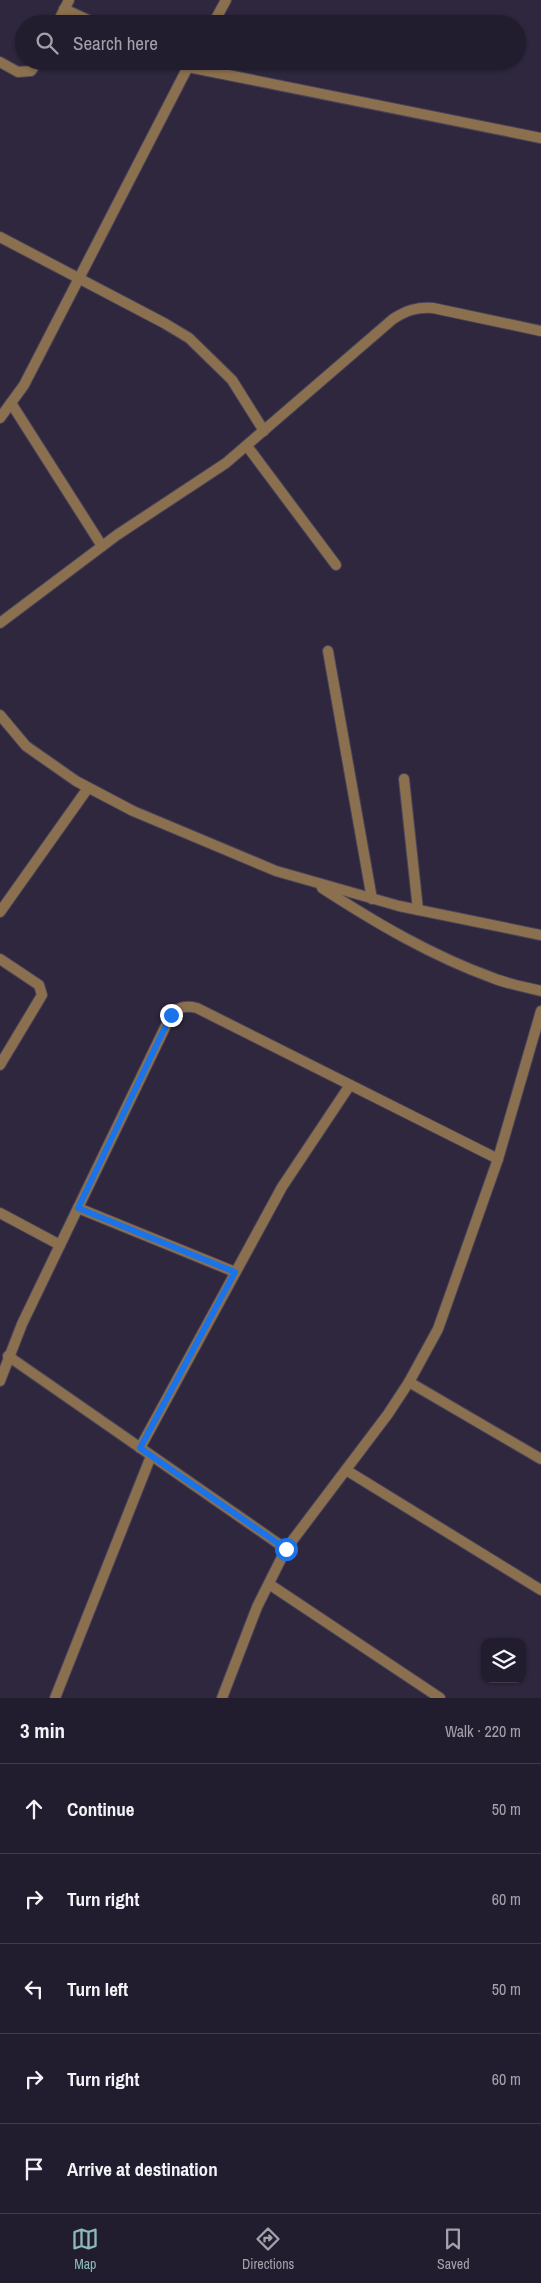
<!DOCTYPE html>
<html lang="en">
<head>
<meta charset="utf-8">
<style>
	body { margin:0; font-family:"Archivo Narrow",sans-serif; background:#2e2a3a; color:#f1f3f6 }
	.controls { position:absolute; right:15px; bottom:15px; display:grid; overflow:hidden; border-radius:10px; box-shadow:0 1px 4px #0004 }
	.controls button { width:45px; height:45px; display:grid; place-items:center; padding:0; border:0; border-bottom:1px solid #3f3b4a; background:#221d2e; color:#f1f3f6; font:25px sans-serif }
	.stop { position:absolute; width:15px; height:15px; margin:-11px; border:4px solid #1a73e8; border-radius:50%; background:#fff }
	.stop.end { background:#1a73e8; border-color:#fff; box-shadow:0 1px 5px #0008 }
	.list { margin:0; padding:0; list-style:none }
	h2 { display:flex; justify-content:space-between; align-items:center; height:65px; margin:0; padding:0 20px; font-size:21px }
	h2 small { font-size:16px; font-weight:400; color:#a2a2aa }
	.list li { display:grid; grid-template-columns:32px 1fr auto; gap:15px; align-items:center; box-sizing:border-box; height:90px; padding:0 20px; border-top:1px solid #3f3b4a }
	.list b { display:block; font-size:19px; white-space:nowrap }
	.list em { font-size:16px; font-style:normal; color:#a2a2aa }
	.icon { flex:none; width:28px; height:28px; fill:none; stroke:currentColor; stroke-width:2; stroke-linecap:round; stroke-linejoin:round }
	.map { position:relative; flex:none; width:541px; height:1698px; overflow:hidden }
	.search { position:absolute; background:#221d2e; box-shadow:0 1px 4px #0004; left:15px; right:15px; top:15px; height:55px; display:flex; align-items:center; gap:12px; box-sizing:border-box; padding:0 18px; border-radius:28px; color:#a2a2aa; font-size:19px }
	.sheet { height:515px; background:#221d2e }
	nav { display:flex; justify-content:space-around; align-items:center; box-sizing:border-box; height:70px; border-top:1px solid #3f3b4a; background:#221d2e; font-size:14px; color:#a2a2aa }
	nav a { display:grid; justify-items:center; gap:2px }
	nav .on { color:#8bbbb9 }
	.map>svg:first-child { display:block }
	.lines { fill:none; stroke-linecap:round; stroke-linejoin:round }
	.street-casing { stroke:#4a4359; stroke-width:12 }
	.street { stroke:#8b704f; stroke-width:10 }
	.route { stroke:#1a73e8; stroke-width:6 }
</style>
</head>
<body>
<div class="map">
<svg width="541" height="1698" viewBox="0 0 541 1698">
	<rect width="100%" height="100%" fill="#2e273e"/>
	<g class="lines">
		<defs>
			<g id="street">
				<polyline points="64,9 97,24"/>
				<polyline points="57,24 69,0"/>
				<polyline points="213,24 226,0"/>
				<polyline points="177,61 188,67 541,138"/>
				<polyline points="0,62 18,72 31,71 38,61"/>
				<polyline points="0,237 164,323 189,338 232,380 264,431"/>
				<polyline points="11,403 102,546"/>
				<polyline points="0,418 24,385 191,61"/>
				<polyline points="247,446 336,565"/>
				<path d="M0 623 117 535 226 463 393 319C407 310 417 307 433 308L541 331"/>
				<polyline points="328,651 372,899"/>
				<polyline points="0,715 26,746 76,781 133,811 276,871 399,906 541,935"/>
				<polyline points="404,779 418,910"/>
				<path d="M322 888C376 923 432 956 493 978 508 984 525 987 541 991"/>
				<polyline points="0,912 88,788"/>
				<polyline points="0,959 39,985 42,995 0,1065"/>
				<polyline points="78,1208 235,1272"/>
				<polyline points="0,1213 60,1245"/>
				<polyline points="8,1356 286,1549"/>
				<path d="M0 1381 22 1324 171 1015C179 1007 185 1005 197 1008L498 1159"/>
				<polyline points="409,1382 541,1459"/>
				<polyline points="140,1448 282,1187 350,1085"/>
				<polyline points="346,1470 541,1590"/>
				<polyline points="269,1584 440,1698"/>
				<polyline points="55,1698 151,1456"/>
				<polyline points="222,1698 257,1607 286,1549 388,1414 409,1382 438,1329 498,1159 541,1011"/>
			</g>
		</defs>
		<use href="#street" class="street-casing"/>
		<use href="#street" class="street"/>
	</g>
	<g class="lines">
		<polyline class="route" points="171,1015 78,1208 235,1272 140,1448 286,1549"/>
	</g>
</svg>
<div class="controls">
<button><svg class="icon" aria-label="layers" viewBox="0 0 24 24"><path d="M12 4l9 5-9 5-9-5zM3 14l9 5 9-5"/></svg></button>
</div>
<div class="stop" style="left:286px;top:1549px"></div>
<div class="stop end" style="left:171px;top:1015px"></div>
<div class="search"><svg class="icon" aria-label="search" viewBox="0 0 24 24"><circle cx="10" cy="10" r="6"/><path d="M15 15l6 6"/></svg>Search here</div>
</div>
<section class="sheet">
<h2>3 min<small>Walk · 220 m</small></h2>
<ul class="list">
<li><svg class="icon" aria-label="ahead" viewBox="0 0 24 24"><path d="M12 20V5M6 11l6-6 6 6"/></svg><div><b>Continue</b></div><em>50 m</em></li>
<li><svg class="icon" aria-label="right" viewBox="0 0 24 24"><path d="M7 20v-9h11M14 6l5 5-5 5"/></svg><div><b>Turn right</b></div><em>60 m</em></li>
<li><svg class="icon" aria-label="left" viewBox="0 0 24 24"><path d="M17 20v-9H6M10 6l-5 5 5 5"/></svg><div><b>Turn left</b></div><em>50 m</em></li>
<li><svg class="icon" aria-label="right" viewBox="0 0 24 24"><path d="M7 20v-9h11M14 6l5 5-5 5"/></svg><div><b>Turn right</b></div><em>60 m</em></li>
<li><svg class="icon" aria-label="arrive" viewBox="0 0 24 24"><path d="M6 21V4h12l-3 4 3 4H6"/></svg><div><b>Arrive at destination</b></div></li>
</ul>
</section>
<nav>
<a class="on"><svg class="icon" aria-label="map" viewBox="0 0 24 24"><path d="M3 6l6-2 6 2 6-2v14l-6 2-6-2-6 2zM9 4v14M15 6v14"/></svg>Map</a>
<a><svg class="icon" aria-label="directions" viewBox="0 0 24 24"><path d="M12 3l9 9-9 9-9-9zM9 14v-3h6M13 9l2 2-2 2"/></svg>Directions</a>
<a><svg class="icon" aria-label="saved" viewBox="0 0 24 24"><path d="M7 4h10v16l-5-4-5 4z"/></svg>Saved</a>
</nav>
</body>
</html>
